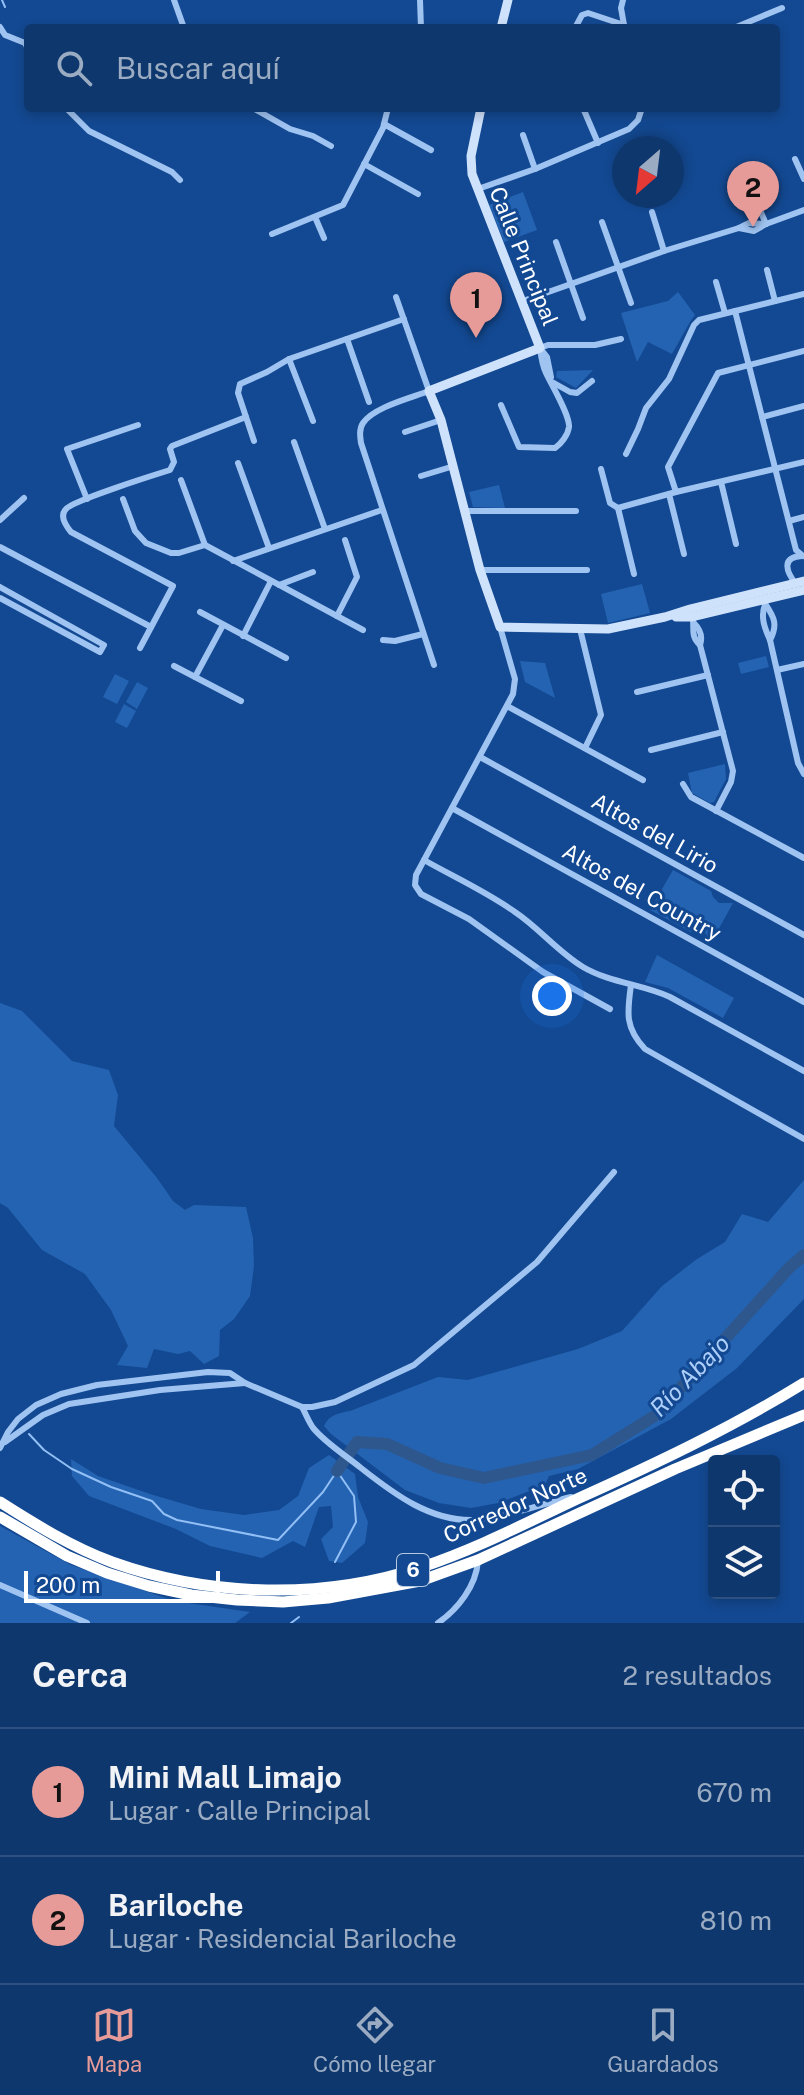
<!DOCTYPE html>
<html lang="es">
<head>
<meta charset="utf-8">
<style>
	body { margin:0; font-family:"Public Sans",sans-serif; background:#1c4276; color:#f1f3f6 }
	.controls { position:absolute; right:24px; bottom:24px; display:grid; overflow:hidden; border-radius:8px; box-shadow:0 4px 12px #0003 }
	.controls button { width:72px; height:72px; display:grid; place-items:center; padding:0; border:0; border-bottom:2px solid #2e5181; background:#0e376e; color:#f1f3f6; font:40px sans-serif }
	.compass { position:absolute; left:612px; top:136px; width:72px; height:72px; border-radius:50%; background:#0e376e; box-shadow:0 4px 12px #0003; rotate:208deg }
	.scale { position:absolute; left:24px; bottom:20px; width:196px; box-sizing:border-box; padding-left:8px; border:4px solid #fff; border-top:0; font-size:22px; line-height:28px; white-space:nowrap; color:#fff; -webkit-text-stroke:6px #134992; paint-order:stroke }
	.you { position:absolute; left:552px; top:996px; width:28px; height:28px; margin:-20px; border:6px solid #fff; border-radius:50%; background:#1a73e8; box-shadow:0 0 0 12px #1a73e833 }
	.badge { display:grid; place-items:center; width:52px; height:52px; border-radius:50%; background:#e69b98; color:#111; font-size:26px; font-weight:700 }
	.pin { position:absolute; translate:-50% -66px; filter:drop-shadow(0 2px 4px #0008) }
	.pin::after { content:''; position:absolute; top:42px; width:28px; height:24px; background:inherit; clip-path:polygon(0 0,100% 0,50% 100%) }
	.list { margin:0; padding:0; list-style:none }
	h2 { display:flex; justify-content:space-between; align-items:center; height:104px; margin:0; padding:0 32px; font-size:34px }
	h2 small { font-size:26px; font-weight:400; color:#9bacc2 }
	.list li { display:grid; grid-template-columns:52px 1fr auto; gap:24px; align-items:center; box-sizing:border-box; height:128px; padding:0 32px; border-top:2px solid #2e5181 }
	.list b { display:block; font-size:30px; white-space:nowrap }
	.list p { margin:0; font-size:26px; white-space:nowrap; color:#9bacc2 }
	.list em { font-size:26px; font-style:normal; color:#9bacc2 }
	.icon { flex:none; width:44px; height:44px; fill:none; stroke:currentColor; stroke-width:2; stroke-linecap:round; stroke-linejoin:round }
	.map { position:relative; flex:none; width:804px; height:1623px; overflow:hidden }
	.search { position:absolute; background:#0e376e; box-shadow:0 4px 12px #0003; left:24px; right:24px; top:24px; height:88px; display:flex; align-items:center; gap:20px; box-sizing:border-box; padding:0 28px; border-radius:8px; color:#9bacc2; font-size:30px }
	.sheet { height:360px; background:#0e376e }
	nav { display:flex; justify-content:space-around; align-items:center; box-sizing:border-box; height:112px; border-top:2px solid #2e5181; background:#0e376e; font-size:22px; color:#9bacc2 }
	nav a { display:grid; justify-items:center; gap:4px }
	nav .on { color:#e69b98 }
	.map>svg:first-child { display:block }
	.green { fill:#2463b2 }
	.lines { fill:none; stroke-linecap:round; stroke-linejoin:round }
	.stream { stroke:#92bff5; stroke-width:2 }
	.river { stroke:#2e578d; stroke-width:12 }
	.street { stroke:#a0c4f2; stroke-width:6 }
	.secondary { stroke:#cfe2fc; stroke-width:9 }
	.highway { stroke:#fff; stroke-width:11 }
	.labels { text-anchor:middle; stroke-width:6; stroke-linejoin:round; paint-order:stroke }
	.shield { fill:#134992; stroke:#b8c8de; stroke-width:2 }
	.shield-label { font-size:20px; font-weight:bold; fill:#fff }
	.street-label { font-size:22px; fill:#fff; stroke:#134992 }
	.water-label { font-size:24px; font-style:italic; fill:#accef9; stroke:#134992 }
</style>
</head>
<body>
<div class="map">
<svg width="804" height="1623" viewBox="0 0 804 1623">
	<rect width="100%" height="100%" fill="#134992"/>
	<g class="green">
		<polygon points="523,192 537,230 504,242 489,205"/>
		<polygon points="678,292 695,315 691,320 672,354 648,342 637,362 621,313 668,301"/>
		<polygon points="593,370 576,388 556,377 557,371"/>
		<polygon points="499,485 505,508 473,507 469,492"/>
		<polygon points="642,584 650,613 608,623 601,594"/>
		<polygon points="766,656 769,667 741,674 738,663"/>
		<polygon points="520,661 545,663 555,698 525,682"/>
		<polygon points="115,674 129,681 117,704 103,697"/>
		<polygon points="137,682 148,688 137,709 126,702"/>
		<polygon points="124,704 136,711 127,728 115,722"/>
		<polygon points="725,764 726,779 714,802 710,803 692,793 688,773"/>
		<path d="M673 870 711 891 713 897 719 903H733L711 943 708 941 707 935C702 929 697 929 691 932L650 910Z"/>
		<polygon points="657,955 734,998 723,1018 668,988 645,982"/>
		<polygon points="0,1003 22,1011 72,1061 109,1070 118,1095 114,1126 157,1178 173,1201 185,1210 194,1205 246,1207 253,1238 254,1266 250,1296 234,1319 220,1330 219,1356 204,1364 190,1351 178,1354 154,1349 147,1368 117,1365 128,1346 111,1310 85,1274 42,1250 8,1208 0,1203"/>
		<path d="M804 1180V1299L737 1368 671 1419 578 1469 549 1476 545 1485 498 1503 471 1508 439 1503 405 1490 331 1434 324 1426C329 1415 338 1413 350 1411L438 1377 468 1380 578 1349 622 1331 662 1286 697 1259 725 1242 742 1214 768 1222Z"/>
		<polygon points="329,1455 355,1474 358,1497 368,1522 365,1543 342,1563 329,1561 321,1539 333,1527 331,1506 319,1507 305,1547 293,1541 262,1558 210,1546 176,1529 89,1496 72,1476 71,1459 98,1476 150,1494 201,1509 244,1515 279,1510 298,1496 309,1468"/>
		<polygon points="0,1526 71,1565 174,1601 250,1612 235,1623 0,1623"/>
	</g>
	<g class="lines">
		<g class="stream">
			<polyline points="2,0 5,7"/>
			<polyline points="29,1434 44,1450 72,1469 111,1487 152,1501 164,1514 177,1520 278,1540 323,1492 337,1471 354,1496 356,1522 335,1562"/>
			<polyline points="291,1623 299,1617"/>
		</g>
		<polyline class="river" points="337,1471 357,1442 387,1444 440,1468 484,1478 592,1455 656,1415 789,1268 804,1255"/>
		<g class="street">
			<polyline points="174,0 184,28"/>
			<polyline points="420,0 421,28"/>
			<polyline points="623,0 621,8 624,25"/>
			<polyline points="0,27 5,35 25,43 28,49"/>
			<polyline points="575,28 582,15 588,13 624,25"/>
			<polyline points="734,28 782,8"/>
			<polyline points="66,108 89,131 172,172 180,180"/>
			<polyline points="253,108 290,129 313,136 331,146"/>
			<polyline points="583,108 598,143"/>
			<polyline points="384,124 431,150"/>
			<polyline points="523,135 535,169"/>
			<polyline points="795,159 804,179"/>
			<polyline points="364,164 418,194"/>
			<polyline points="478,189 535,169 629,129 638,120 642,108"/>
			<polyline points="753,194 766,224"/>
			<polyline points="652,212 664,251"/>
			<polyline points="315,217 324,238"/>
			<polyline points="602,222 631,303"/>
			<polyline points="739,228 754,231 766,224 804,210"/>
			<polyline points="272,234 343,205 383,128 388,108"/>
			<polyline points="556,242 583,318"/>
			<polyline points="767,270 775,301"/>
			<polyline points="716,282 725,313"/>
			<path d="M396 297 429 391C411 398 374 407 363 423 359 429 360 436 361 443L434 665"/>
			<polyline points="523,301 664,251 739,228 749,223 766,224"/>
			<polyline points="735,311 796,550 803,556"/>
			<polyline points="347,339 369,402"/>
			<polyline points="540,348 548,345 595,345 621,339"/>
			<polyline points="540,348 547,357 551,377"/>
			<polyline points="289,359 313,421"/>
			<polyline points="552,382 570,392 577,393 592,381"/>
			<path d="M501 405 519 447 555 448C561 444 568 435 569 427 570 415 551 384 546 373 542 365 541 356 540 348"/>
			<polyline points="762,417 804,406"/>
			<polyline points="405,432 441,420"/>
			<polyline points="254,441 238,393 240,384 267,372 289,359 404,319"/>
			<polyline points="294,442 325,529"/>
			<polyline points="626,454 638,429 646,408 669,379 694,325 699,320 804,294"/>
			<polyline points="238,463 269,548"/>
			<polyline points="601,469 610,503 618,508 634,574"/>
			<polyline points="421,476 454,466"/>
			<polyline points="181,480 205,545 363,630"/>
			<polyline points="721,482 736,544"/>
			<polyline points="676,492 668,467 718,373 804,351"/>
			<polyline points="669,494 684,554"/>
			<polyline points="87,499 67,449 138,425"/>
			<polyline points="123,499 135,531 146,543 171,553 179,553 205,545"/>
			<polyline points="618,508 676,492 804,462"/>
			<polyline points="464,511 576,511"/>
			<polyline points="0,520 24,498"/>
			<polyline points="789,521 804,517"/>
			<polyline points="0,547 151,627"/>
			<polyline points="233,561 382,510"/>
			<polyline points="480,570 587,570"/>
			<path d="M796 584C787 573 780 557 802 556"/>
			<polyline points="279,585 313,572"/>
			<polyline points="0,587 104,645 100,652 0,598"/>
			<path d="M764 602C773 616 779 623 770 640"/>
			<path d="M765 605C760 617 765 629 770 640L798 763 804 774"/>
			<polyline points="200,612 286,658"/>
			<polyline points="337,616 357,577 345,540"/>
			<path d="M693 620C694 630 691 637 700 645"/>
			<path d="M694 623C700 629 703 636 700 645L733 771 731 782 716 811"/>
			<polyline points="500,627 515,679 513,694 416,875 415,885 421,894 469,919 543,972 610,1009"/>
			<polyline points="580,629 601,715 585,748"/>
			<polyline points="243,636 271,581"/>
			<polyline points="383,640 395,641 423,634"/>
			<path d="M140 648 173 586 71 532C66 526 59 516 66 509 72 501 154 475 170 470L174 462 170 449 172 446 246 417"/>
			<polyline points="174,666 241,701"/>
			<polyline points="777,670 804,664"/>
			<polyline points="195,677 223,625"/>
			<polyline points="637,692 708,675"/>
			<polyline points="507,706 643,780"/>
			<polyline points="651,750 723,732"/>
			<polyline points="480,757 804,935"/>
			<polyline points="683,784 691,797 804,858"/>
			<polyline points="452,808 804,1002"/>
			<path d="M424 860C454 877 487 892 515 912 539 928 558 952 583 967 610 983 642 984 670 997L804 1071"/>
			<path d="M631 985C627 1013 625 1028 645 1049L804 1139"/>
			<path d="M302 1407C306 1414 309 1423 314 1429 327 1444 345 1455 361 1468 394 1494 431 1522 475 1520 504 1518 542 1504 571 1497"/>
			<polyline points="5,1442 43,1415 69,1404 160,1390 245,1383"/>
			<polyline points="0,1448 8,1432 18,1419 36,1405 61,1394 97,1385 208,1372 230,1373 245,1383 302,1407 312,1407 335,1402 414,1365 537,1262 614,1172"/>
			<polyline points="0,1585 87,1623"/>
			<path d="M438 1623C458 1609 476 1586 478 1561"/>
		</g>
		<g class="secondary">
			<polyline points="501,28 508,0"/>
			<polyline points="481,108 471,156 472,174 540,348 429,391 441,420 480,570 500,627 608,629 665,617 690,609 804,581"/>
			<polyline points="676,617 692,617 804,590"/>
		</g>
		<g class="highway">
			<path d="M0 1502C36 1525 72 1547 112 1562 210 1597 323 1600 422 1567 476 1549 526 1523 577 1499 655 1464 731 1428 804 1383"/>
			<polyline points="0,1517 67,1556 107,1573 149,1586 191,1595 237,1600 283,1602 328,1598 420,1581 478,1560 675,1469 804,1415"/>
		</g>
	</g>
	<g class="labels">
		<rect class="shield" x="397" y="1554" width="32" height="32" rx="6"/>
		<g class="shield-label">
			<text x="413" y="1577">6</text>
		</g>
		<g class="street-label">
			<text transform="translate(524 256) rotate(68)" y="8">Calle Principal</text>
			<text transform="translate(655 833) rotate(29)" y="8">Altos del Lirio</text>
			<text transform="translate(642 892) rotate(29)" y="8">Altos del Country</text>
			<text transform="translate(515 1505) rotate(-24)" y="8">Corredor Norte</text>
		</g>
		<g class="water-label">
			<text transform="translate(690 1376) rotate(-46)" y="8">Río Abajo</text>
		</g>
	</g>
</svg>
<div class="controls">
<button><svg class="icon" aria-label="locate" viewBox="0 0 24 24"><circle cx="12" cy="12" r="6"/><path d="M12 2v4M12 18v4M2 12h4M18 12h4"/></svg></button>
<button><svg class="icon" aria-label="layers" viewBox="0 0 24 24"><path d="M12 4l9 5-9 5-9-5zM3 14l9 5 9-5"/></svg></button>
</div>
<svg class="compass" viewBox="-18 -18 36 36"><path d="M0-13l5 13h-10z" fill="#e53935"/><path d="M0 13l5-13h-10z" fill="#9bacc2"/></svg>
<div class="scale">200 m</div>
<div class="you"></div>
<div class="pin badge" style="left:476px;top:338px">1</div>
<div class="pin badge" style="left:753px;top:227px">2</div>
<div class="search"><svg class="icon" aria-label="search" viewBox="0 0 24 24"><circle cx="10" cy="10" r="6"/><path d="M15 15l6 6"/></svg>Buscar aquí</div>
</div>
<section class="sheet">
<h2>Cerca<small>2 resultados</small></h2>
<ul class="list">
<li><span class="badge">1</span><div><b>Mini Mall Limajo</b><p>Lugar · Calle Principal</p></div><em>670 m</em></li>
<li><span class="badge">2</span><div><b>Bariloche</b><p>Lugar · Residencial Bariloche</p></div><em>810 m</em></li>
</ul>
</section>
<nav>
<a class="on"><svg class="icon" aria-label="map" viewBox="0 0 24 24"><path d="M3 6l6-2 6 2 6-2v14l-6 2-6-2-6 2zM9 4v14M15 6v14"/></svg>Mapa</a>
<a><svg class="icon" aria-label="directions" viewBox="0 0 24 24"><path d="M12 3l9 9-9 9-9-9zM9 14v-3h6M13 9l2 2-2 2"/></svg>Cómo llegar</a>
<a><svg class="icon" aria-label="saved" viewBox="0 0 24 24"><path d="M7 4h10v16l-5-4-5 4z"/></svg>Guardados</a>
</nav>
</body>
</html>
